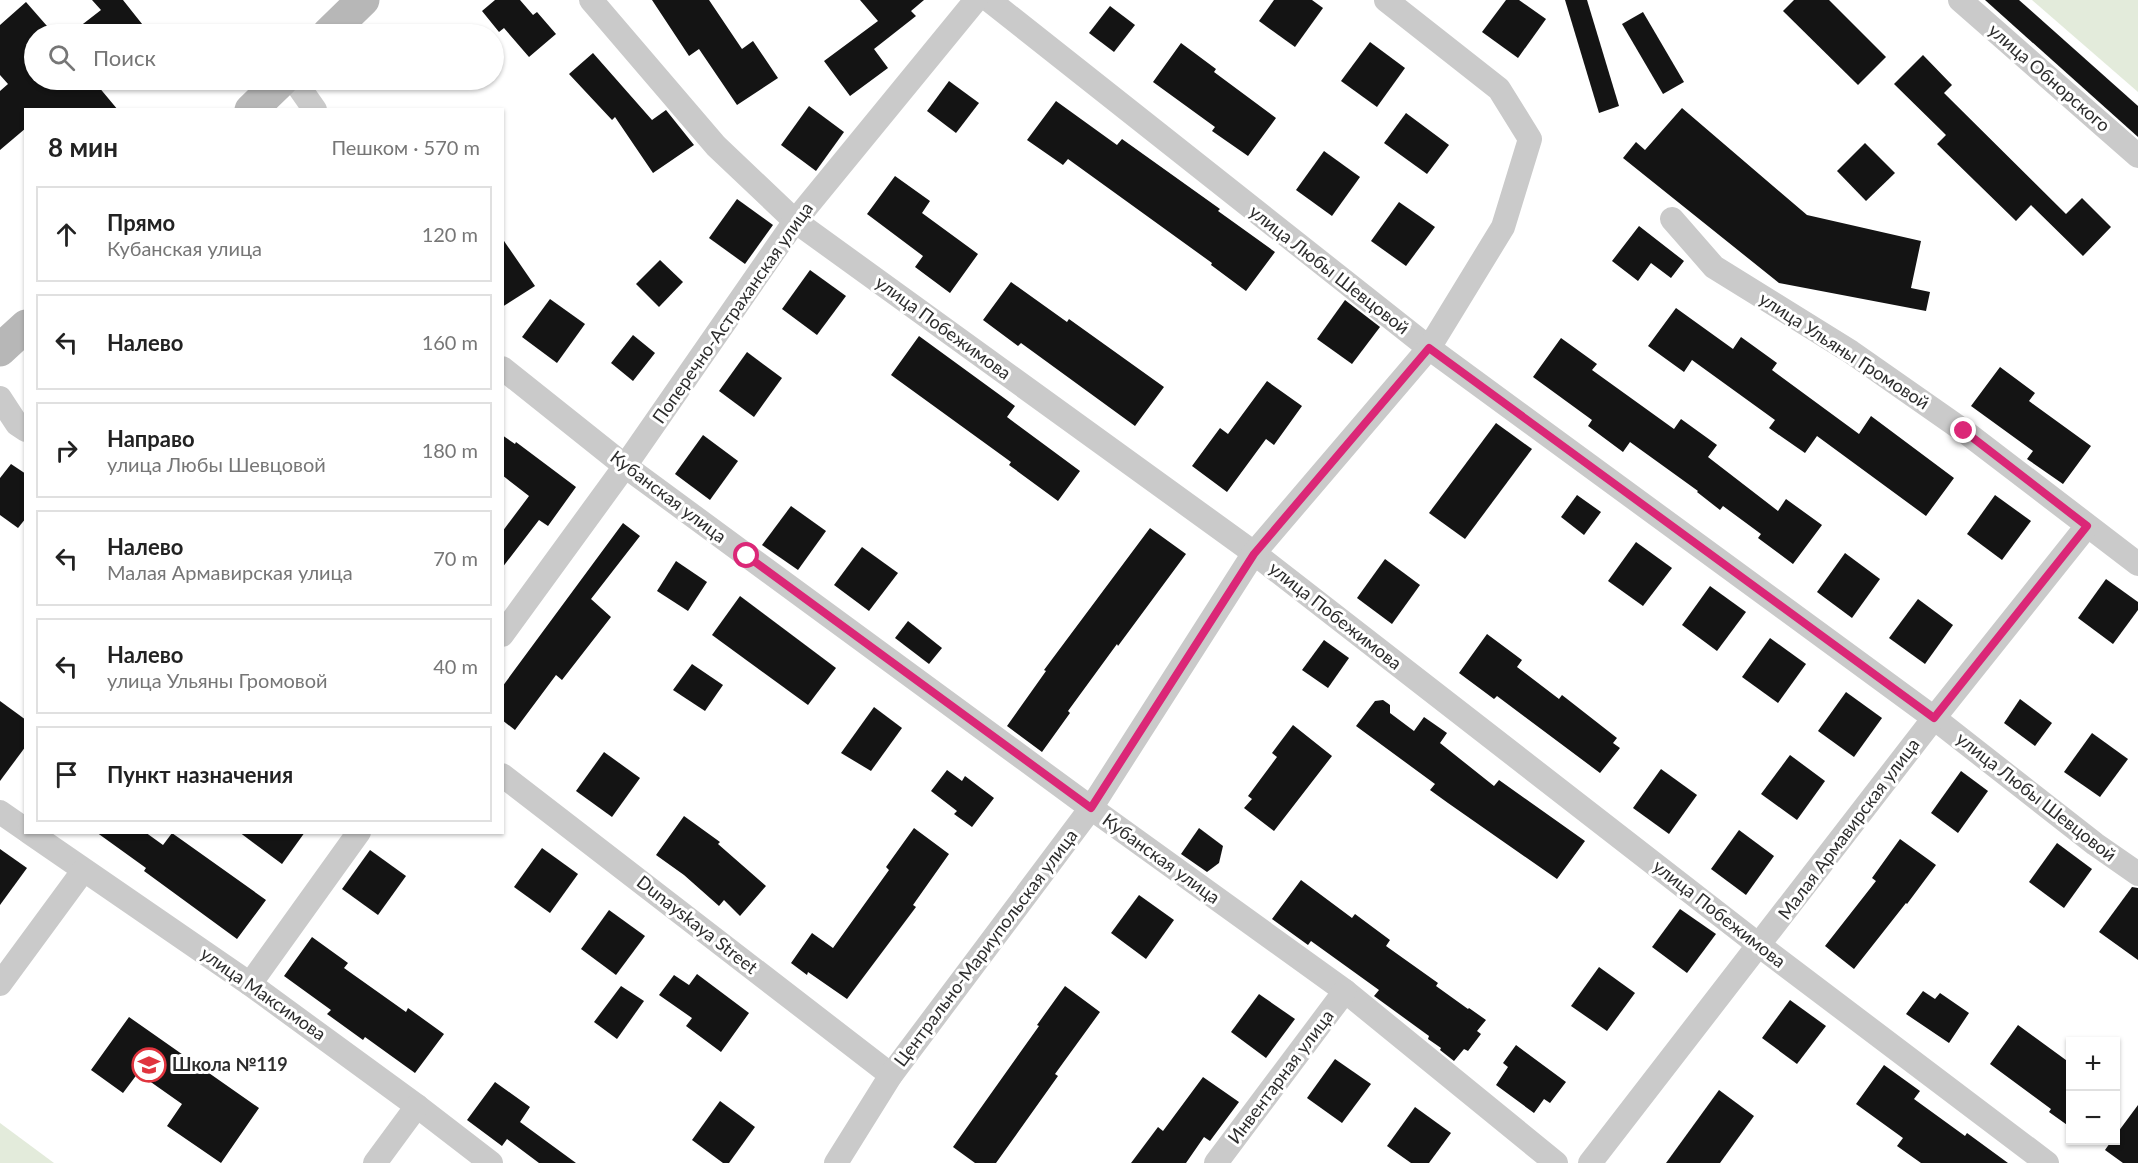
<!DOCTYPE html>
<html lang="ru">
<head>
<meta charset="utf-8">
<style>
	body { margin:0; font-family:Lato,sans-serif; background:#f6f6f6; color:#222 }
	.controls { position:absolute; right:18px; bottom:18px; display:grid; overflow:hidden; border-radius:0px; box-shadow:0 2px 4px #0004 }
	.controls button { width:54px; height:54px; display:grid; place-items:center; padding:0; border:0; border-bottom:2px solid #e0e0e0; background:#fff; color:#222; font:30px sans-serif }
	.stop { position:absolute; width:18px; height:18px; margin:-14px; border:4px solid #db2777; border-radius:50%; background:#fff }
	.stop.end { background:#db2777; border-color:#fff; box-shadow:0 2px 6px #0008 }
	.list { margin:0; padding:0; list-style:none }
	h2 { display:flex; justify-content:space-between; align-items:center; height:78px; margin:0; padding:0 24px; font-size:26px }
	h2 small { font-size:20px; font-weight:400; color:#767676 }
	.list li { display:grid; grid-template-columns:39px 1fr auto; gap:18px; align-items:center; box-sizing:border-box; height:96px; margin:0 12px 12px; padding:0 12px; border:2px solid #e0e0e0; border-radius:0px }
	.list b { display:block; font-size:22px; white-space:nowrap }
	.list p { margin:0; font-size:20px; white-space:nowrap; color:#767676 }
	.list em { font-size:20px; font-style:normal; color:#767676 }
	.icon { flex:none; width:33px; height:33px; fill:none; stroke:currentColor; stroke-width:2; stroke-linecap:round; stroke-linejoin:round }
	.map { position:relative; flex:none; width:2138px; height:1163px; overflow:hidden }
	.search { position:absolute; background:#fff; box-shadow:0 2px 4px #0004; left:24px; top:24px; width:480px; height:66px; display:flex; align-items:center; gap:15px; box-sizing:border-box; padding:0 21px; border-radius:33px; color:#767676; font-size:22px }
	.panel { position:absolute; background:#fff; box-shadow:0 2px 4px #0004; left:24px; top:108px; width:480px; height:726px; border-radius:0px }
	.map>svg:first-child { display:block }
	.green { fill:#e3ebdb }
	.building { fill:#141414 }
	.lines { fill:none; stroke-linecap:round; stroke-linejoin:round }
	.street { stroke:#cacaca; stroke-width:24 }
	.secondary { stroke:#b7b7b7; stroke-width:33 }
	.route { stroke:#db2777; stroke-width:8 }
	.labels { text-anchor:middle; stroke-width:6; stroke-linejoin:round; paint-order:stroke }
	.street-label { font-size:18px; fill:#2d2d2d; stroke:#fff }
	.poi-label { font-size:18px; font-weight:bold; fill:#2d2d2d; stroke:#fff; text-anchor:start }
</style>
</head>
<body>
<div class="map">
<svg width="2138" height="1163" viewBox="0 0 2138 1163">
	<rect width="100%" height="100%" fill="#fff"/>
	<g class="green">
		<polygon points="2032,0 2138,0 2138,92"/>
		<polygon points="0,1123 54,1163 0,1163"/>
	</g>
	<g class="building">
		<polygon points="92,0 123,0 150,34 70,34 101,10"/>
		<polygon points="495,0 520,0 533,15 537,12 556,34 529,57 504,28 499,32 482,11"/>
		<polygon points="652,0 709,0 742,49 753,41 778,78 737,105 699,49 689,56"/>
		<polygon points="860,0 924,0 911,11 916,16 874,49 888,68 850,96 824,61 878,21"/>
		<polygon points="1274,0 1312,0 1323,8 1295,47 1259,21"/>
		<polygon points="1506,0 1519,0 1546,19 1518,58 1482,32"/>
		<polygon points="1565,0 1587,0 1619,106 1599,113"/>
		<polygon points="1794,0 1829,0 1886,57 1858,85 1783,11"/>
		<polygon points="1985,0 2019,0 2138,106 2138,137"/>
		<polygon points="26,2 54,34 34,34 34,80 93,80 118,110 26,110 26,128 0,150 0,91 8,84 0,75 0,25"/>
		<polygon points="1110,6 1135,25 1114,52 1089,33"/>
		<polygon points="1643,12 1684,82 1663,94 1622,24"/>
		<polygon points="1370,42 1405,68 1377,107 1341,81"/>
		<polygon points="1181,43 1216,69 1214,72 1276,118 1248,156 1212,131 1215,127 1153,82"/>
		<polygon points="593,53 652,120 666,110 694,145 653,173 615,117 612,120 569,74"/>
		<polygon points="1923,55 1952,85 1944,93 2066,214 2082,198 2111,227 2083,256 2031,205 2016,221 1937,144 1946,135 1894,84"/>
		<polygon points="949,81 979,103 956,133 927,111"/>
		<polygon points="1056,101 1117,145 1122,139 1220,209 1218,211 1275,252 1246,291 1211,265 1212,263 1068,159 1063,165 1027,140"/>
		<polygon points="809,106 844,132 816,171 781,145"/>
		<polygon points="1682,108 1807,215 1921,241 1911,288 1930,292 1926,311 1779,283 1623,158 1636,142 1645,150"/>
		<polygon points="1406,113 1449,145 1427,174 1384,143"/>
		<polygon points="1865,143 1895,173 1866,201 1837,171"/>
		<polygon points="1324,151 1360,177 1332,216 1296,190"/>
		<polygon points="895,176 930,201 922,213 978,254 950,293 915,267 923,256 867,214"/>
		<polygon points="737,199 773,225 745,264 709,238"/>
		<polygon points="1399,202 1435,227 1406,266 1371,241"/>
		<polygon points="1639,226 1684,261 1671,278 1651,263 1638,281 1612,261"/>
		<polygon points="502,238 535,286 502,307"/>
		<polygon points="660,260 683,282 659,307 636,284"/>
		<polygon points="810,270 846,296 817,335 782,309"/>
		<polygon points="1011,282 1067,322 1069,319 1164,387 1135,426 1021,343 1018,346 983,320"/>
		<polygon points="550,299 585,324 557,363 522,337"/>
		<polygon points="1345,300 1380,327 1352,364 1317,339"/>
		<polygon points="1676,308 1733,349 1741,337 1777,363 1772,370 1859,434 1871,416 1954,478 1926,516 1817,436 1805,453 1769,428 1775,420 1692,360 1684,372 1648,346"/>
		<polygon points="633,335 655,353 633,381 611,363"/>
		<polygon points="919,336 1015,406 1007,417 1080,471 1058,501 1009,465 1011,462 891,375"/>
		<polygon points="1561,338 1597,364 1592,370 1674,429 1681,419 1717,445 1708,457 1778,511 1786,499 1822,525 1793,564 1758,538 1761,534 1723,506 1720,510 1697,492 1698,491 1630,442 1623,452 1588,426 1592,420 1533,377"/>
		<polygon points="747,352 782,378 754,417 719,391"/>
		<polygon points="2000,367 2035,393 2029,401 2091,446 2063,484 2027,459 2033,451 1971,406"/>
		<polygon points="1267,381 1302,406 1274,445 1266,439 1227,492 1192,466 1220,428 1228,434"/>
		<polygon points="1496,423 1532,449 1465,539 1429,513"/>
		<polygon points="502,435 515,444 516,442 576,487 548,526 539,520 502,568 502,532 529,496 502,475"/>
		<polygon points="703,435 738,461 710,500 675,474"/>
		<polygon points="11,464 26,474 26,518 18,528 0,515 0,478"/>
		<polygon points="1577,495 1601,512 1584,535 1561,517"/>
		<polygon points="1995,495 2031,521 2002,560 1967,534"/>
		<polygon points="791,506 826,531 798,570 762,545"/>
		<polygon points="623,523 640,536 591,599 611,617 562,680 556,675 515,730 502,720 502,687"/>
		<polygon points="1150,528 1186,554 1118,646 1117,644 1068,711 1070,713 1042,752 1007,726 1046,671 1044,670"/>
		<polygon points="1636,542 1672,568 1643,606 1608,581"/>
		<polygon points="862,547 898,573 869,611 834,585"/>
		<polygon points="1845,553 1880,579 1852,618 1817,592"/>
		<polygon points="1385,559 1420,585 1392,624 1357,598"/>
		<polygon points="676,561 707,582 688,611 657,591"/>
		<polygon points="2106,579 2138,602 2138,610 2113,644 2078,618"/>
		<polygon points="1710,586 1746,612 1717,651 1682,625"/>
		<polygon points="740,596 836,668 808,705 712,635"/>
		<polygon points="1918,599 1953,625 1925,664 1889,638"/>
		<polygon points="908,621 942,648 929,664 895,638"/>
		<polygon points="1487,634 1522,660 1517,667 1559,699 1562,695 1617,738 1613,743 1620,748 1600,773 1497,696 1494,699 1459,673"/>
		<polygon points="1770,638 1806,664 1778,703 1742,677"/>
		<polygon points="1324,640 1349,658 1328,688 1302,670"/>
		<polygon points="692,664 723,685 705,711 673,690"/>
		<polygon points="1846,692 1882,718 1854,757 1818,731"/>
		<polygon points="2020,699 2052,723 2035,746 2004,723"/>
		<polygon points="1383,700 1390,705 1390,713 1414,731 1424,717 1447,733 1440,743 1494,786 1499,780 1585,841 1557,879 1448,803 1430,790 1435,784 1356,726 1375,701"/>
		<polygon points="0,701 26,720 26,746 0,781"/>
		<polygon points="874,707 902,728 871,771 841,753"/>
		<polygon points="1293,725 1332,756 1274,831 1244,808 1252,799 1248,796 1277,757 1272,753"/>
		<polygon points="2092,733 2128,759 2100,797 2064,772"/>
		<polygon points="604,752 640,778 612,817 576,791"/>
		<polygon points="1790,755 1825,781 1797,820 1761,794"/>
		<polygon points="1661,769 1697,795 1669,834 1633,808"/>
		<polygon points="947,770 962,781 965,776 994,798 972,827 954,814 957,811 931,791"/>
		<polygon points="1961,771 1988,791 1958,833 1931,813"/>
		<polygon points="684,816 720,842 718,844 766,886 740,916 724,900 719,906 684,875 656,855"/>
		<polygon points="914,828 949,854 913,905 916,907 847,999 808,972 807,975 791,963 812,933 833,948 889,870 886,867"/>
		<polygon points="1199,828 1223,846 1219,863 1207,872 1181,854"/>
		<polygon points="1739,830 1774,856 1746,895 1711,869"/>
		<polygon points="96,832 145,832 163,845 172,833 266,900 237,939 144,871 146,868"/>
		<polygon points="239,832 305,832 282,864"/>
		<polygon points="1900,839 1936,865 1907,904 1906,903 1854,969 1825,946 1876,881 1872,878"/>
		<polygon points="2057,843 2092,869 2064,908 2029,882"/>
		<polygon points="542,848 578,874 550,913 514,887"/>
		<polygon points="0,849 27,868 0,905"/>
		<polygon points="370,850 406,876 378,915 342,889"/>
		<polygon points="1301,880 1352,918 1355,914 1390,940 1386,946 1438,983 1436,986 1468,1009 1469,1008 1486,1020 1477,1031 1481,1034 1468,1051 1464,1049 1454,1061 1440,1050 1441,1048 1428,1039 1429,1036 1374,996 1379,990 1311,941 1308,945 1272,919"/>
		<polygon points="2132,887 2138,888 2138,960 2099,932"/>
		<polygon points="1139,895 1174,920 1146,959 1111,933"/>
		<polygon points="1680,909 1716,934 1687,973 1652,947"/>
		<polygon points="609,910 645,936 616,975 581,949"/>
		<polygon points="312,937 348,963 344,968 406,1012 408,1008 444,1034 415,1073 365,1037 363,1040 327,1014 331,1010 284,976"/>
		<polygon points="1599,967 1635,993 1607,1031 1571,1006"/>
		<polygon points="697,974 749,1013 721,1052 686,1026 692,1018 659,995 674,975 689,985"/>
		<polygon points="621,986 644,1001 617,1039 594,1022"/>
		<polygon points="1065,986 1100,1012 1055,1074 1058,1076 996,1163 975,1163 953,1147 1039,1026 1037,1025"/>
		<polygon points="1923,991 1935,999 1940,993 1969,1013 1949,1043 1906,1014"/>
		<polygon points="1259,994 1295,1019 1266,1058 1231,1032"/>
		<polygon points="1790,1000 1826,1026 1797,1064 1762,1038"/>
		<polygon points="129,1017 259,1108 221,1163 167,1126 182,1104 138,1073 123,1093 91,1070"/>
		<polygon points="2018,1025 2070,1063 2070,1127 2049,1112 2051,1109 1990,1064"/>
		<polygon points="1516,1045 1566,1082 1550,1103 1544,1099 1534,1113 1496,1085 1508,1067 1503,1063"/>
		<polygon points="1335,1059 1371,1084 1342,1123 1307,1098"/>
		<polygon points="1884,1065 1920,1091 1914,1099 1965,1136 1967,1133 2008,1163 1921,1163 1897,1146 1903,1138 1856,1104"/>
		<polygon points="1203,1077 1239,1102 1210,1141 1204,1137 1186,1163 1131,1163 1158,1127 1163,1131"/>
		<polygon points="495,1082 530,1107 520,1122 576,1163 539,1163 507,1139 502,1146 467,1120"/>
		<polygon points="1719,1090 1754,1116 1720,1163 1666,1163"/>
		<polygon points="720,1101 755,1127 729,1163 723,1163 692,1140"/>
		<polygon points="2138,1105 2138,1163 2123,1163 2105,1150 2112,1140 2115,1140 2115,1136"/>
		<polygon points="1415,1107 1451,1133 1429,1163 1411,1163 1387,1146"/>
	</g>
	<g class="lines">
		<g class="street">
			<polyline points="591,0 716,146 795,221 1254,553 1760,946 2047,1163"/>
			<polyline points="989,0 1429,348 1934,718 2095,844 2138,874"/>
			<polyline points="1960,0 2138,156"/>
			<polyline points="294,80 315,110"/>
			<polyline points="1672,219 1714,267 1851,352 1964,431 2138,564"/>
			<polyline points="502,368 625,466 1091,808 1345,991 1556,1163"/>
			<polyline points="0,398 17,424 26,430"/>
			<polyline points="502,635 625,466 795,221 976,0"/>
			<polyline points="502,775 891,1075"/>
			<polyline points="0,812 26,830"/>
			<polyline points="29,832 250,984 417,1106 491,1163"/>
			<polyline points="0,984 83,871"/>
			<polyline points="250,984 359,832"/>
			<polyline points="375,1163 417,1106"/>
			<polyline points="836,1163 891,1075 1091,808 1254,553 1429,348 1503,227 1530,139 1499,89 1386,0"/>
			<polyline points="1216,1163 1345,991"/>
			<polyline points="1590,1163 1934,718 2087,526"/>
		</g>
		<g class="secondary">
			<polyline points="328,34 363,0"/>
			<polyline points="251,110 282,80"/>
			<polyline points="0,350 26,326"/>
		</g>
	</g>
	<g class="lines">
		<polyline class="route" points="747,556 1091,808 1254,554 1429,348 1934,718 2087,526 1964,431"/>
	</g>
	<defs>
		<symbol id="school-ring" viewBox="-11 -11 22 22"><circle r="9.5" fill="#fff" stroke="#e0343e" stroke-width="1.5"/><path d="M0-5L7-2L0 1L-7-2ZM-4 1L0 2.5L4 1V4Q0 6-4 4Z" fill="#e0343e"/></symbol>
	</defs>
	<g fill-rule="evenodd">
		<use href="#school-ring" x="130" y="1046" width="38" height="38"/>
	</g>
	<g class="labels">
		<g class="street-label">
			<text transform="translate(2049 78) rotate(41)" y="6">улица Обнорского</text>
			<text transform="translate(1329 270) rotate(38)" y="6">улица Любы Шевцовой</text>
			<text transform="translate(733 313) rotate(-55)" y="6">Поперечно-Астраханская улица</text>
			<text transform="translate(943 328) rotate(36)" y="6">улица Побежимова</text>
			<text transform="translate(1844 351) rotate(33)" y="6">улица Ульяны Громовой</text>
			<text transform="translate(668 497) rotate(37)" y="6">Кубанская улица</text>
			<text transform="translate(1335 616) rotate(38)" y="6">улица Побежимова</text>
			<text transform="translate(2036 797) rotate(38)" y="6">улица Любы Шевцовой</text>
			<text transform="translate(1849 829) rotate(-53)" y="6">Малая Армавирская улица</text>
			<text transform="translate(1161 859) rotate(36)" y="6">Кубанская улица</text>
			<text transform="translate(1719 914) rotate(38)" y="6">улица Побежимова</text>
			<text transform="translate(697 925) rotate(38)" y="6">Dunayskaya Street</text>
			<text transform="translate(986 948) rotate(-53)" y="6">Центрально-Мариупольская улица</text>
			<text transform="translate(263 994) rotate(35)" y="6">улица Максимова</text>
			<text transform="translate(1281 1077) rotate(-53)" y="6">Инвентарная улица</text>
		</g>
		<g class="poi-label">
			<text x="172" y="1071">Школа №119</text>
		</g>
	</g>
</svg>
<div class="controls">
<button>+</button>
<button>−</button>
</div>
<div class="stop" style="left:747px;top:556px"></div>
<div class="stop end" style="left:1964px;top:431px"></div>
<div class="search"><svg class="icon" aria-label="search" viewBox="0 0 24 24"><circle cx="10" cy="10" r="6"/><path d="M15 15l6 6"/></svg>Поиск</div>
<section class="panel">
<h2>8 мин<small>Пешком · 570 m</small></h2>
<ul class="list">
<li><svg class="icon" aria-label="ahead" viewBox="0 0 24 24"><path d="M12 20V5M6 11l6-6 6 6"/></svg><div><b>Прямо</b><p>Кубанская улица</p></div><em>120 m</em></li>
<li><svg class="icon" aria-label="left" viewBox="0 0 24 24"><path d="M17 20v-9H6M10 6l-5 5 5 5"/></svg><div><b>Налево</b></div><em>160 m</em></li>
<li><svg class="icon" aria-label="right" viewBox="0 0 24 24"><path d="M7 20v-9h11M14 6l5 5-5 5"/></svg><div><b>Направо</b><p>улица Любы Шевцовой</p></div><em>180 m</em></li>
<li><svg class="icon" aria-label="left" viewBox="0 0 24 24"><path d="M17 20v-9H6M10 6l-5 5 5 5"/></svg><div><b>Налево</b><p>Малая Армавирская улица</p></div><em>70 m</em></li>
<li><svg class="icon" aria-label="left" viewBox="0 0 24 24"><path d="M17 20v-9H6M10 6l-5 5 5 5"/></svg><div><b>Налево</b><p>улица Ульяны Громовой</p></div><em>40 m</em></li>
<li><svg class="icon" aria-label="arrive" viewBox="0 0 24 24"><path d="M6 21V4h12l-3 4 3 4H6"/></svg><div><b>Пункт назначения</b></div></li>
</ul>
</section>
</div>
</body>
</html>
